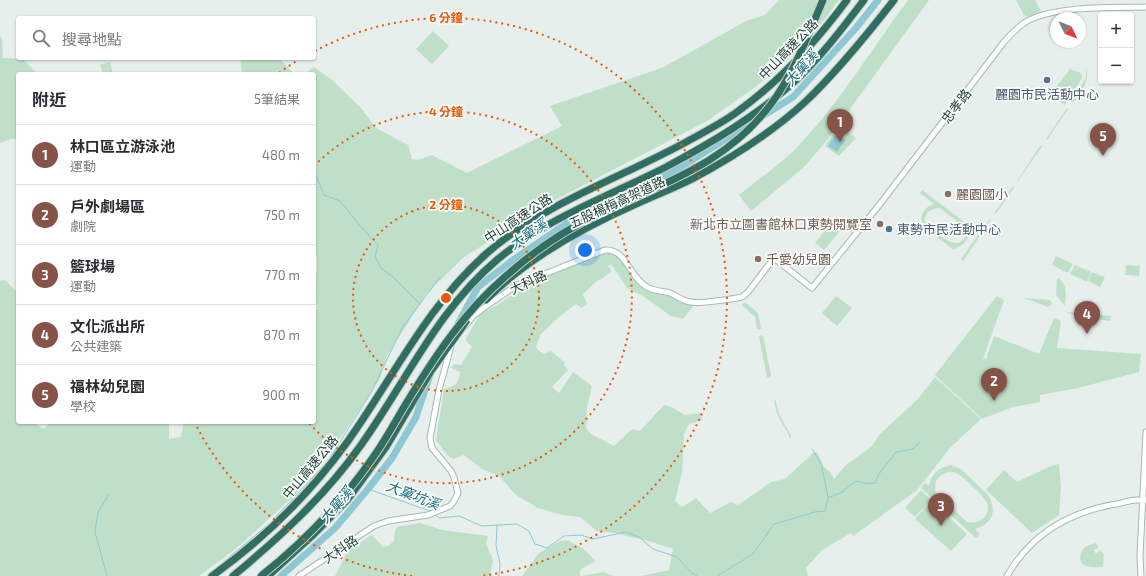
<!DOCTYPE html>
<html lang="zh-TW">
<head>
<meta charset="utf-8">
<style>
	body { margin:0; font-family:"Exo 2","Noto Sans TC",sans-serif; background:#f7f7f7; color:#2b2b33 }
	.controls { position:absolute; right:12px; top:12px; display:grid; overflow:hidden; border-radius:4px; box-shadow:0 1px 3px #0004 }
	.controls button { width:36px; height:36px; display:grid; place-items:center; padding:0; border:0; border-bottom:1px solid #e1e1e2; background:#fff; color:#2b2b33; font:20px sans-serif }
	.compass { position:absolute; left:1050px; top:12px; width:36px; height:36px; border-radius:50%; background:#fff; box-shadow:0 1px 3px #0004; rotate:133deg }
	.you { position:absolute; left:585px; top:250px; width:14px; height:14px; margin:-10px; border:3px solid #fff; border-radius:50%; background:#1a73e8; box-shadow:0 0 0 6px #1a73e833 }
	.badge { display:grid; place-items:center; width:26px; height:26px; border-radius:50%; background:#855347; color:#fff; font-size:13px; font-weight:700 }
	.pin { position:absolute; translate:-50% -33px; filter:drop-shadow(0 1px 2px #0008) }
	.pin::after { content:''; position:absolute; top:21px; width:14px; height:12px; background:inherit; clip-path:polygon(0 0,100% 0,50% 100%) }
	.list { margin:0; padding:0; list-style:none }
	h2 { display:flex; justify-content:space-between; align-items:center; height:52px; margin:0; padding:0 16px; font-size:17px }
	h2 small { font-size:13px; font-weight:400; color:#7c7c81 }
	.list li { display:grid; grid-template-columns:26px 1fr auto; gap:12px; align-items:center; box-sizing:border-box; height:60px; padding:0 16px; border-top:1px solid #e1e1e2 }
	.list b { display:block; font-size:15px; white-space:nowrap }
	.list p { margin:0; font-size:13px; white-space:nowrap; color:#7c7c81 }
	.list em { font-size:13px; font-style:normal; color:#7c7c81 }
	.icon { flex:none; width:22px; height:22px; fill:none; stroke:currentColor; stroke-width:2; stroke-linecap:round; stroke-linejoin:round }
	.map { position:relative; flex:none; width:1146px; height:576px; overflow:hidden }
	.search { position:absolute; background:#fff; box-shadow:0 1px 3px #0004; left:16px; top:16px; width:300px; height:44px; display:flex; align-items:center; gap:10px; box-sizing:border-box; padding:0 14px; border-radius:4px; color:#7c7c81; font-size:15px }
	.panel { position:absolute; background:#fff; box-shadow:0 1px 3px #0004; left:16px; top:72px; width:300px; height:352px; border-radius:4px }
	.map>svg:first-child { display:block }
	.green { fill:#bfdfc8; fill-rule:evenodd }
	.water { fill:#8ec8d3 }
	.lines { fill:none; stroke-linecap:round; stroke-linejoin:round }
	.stream { stroke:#8ec8d3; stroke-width:1 }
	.river { stroke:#8ec8d3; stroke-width:7 }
	.secondary-casing { stroke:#a4bab3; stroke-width:7 }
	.highway-casing { stroke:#c2cac8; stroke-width:9 }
	.secondary { stroke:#fff; stroke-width:5 }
	.highway { stroke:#306e61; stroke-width:7 }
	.highway-bridge-casing { stroke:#c2cac8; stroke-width:9; stroke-linecap:butt }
	.highway-bridge { stroke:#306e61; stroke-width:7 }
	.ring { fill:none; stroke:#e8590c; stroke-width:2; stroke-dasharray:2 4 }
	.service-dot { fill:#5c6f8a; stroke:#f7fbf9; stroke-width:1.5 }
	.education-dot { fill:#8d6e63; stroke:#f7fbf9; stroke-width:1.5 }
	.labels { text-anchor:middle; stroke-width:3.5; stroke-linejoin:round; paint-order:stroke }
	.street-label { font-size:13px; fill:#244139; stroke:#f7fbf9 }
	.service-label { font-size:13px; fill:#4e5e75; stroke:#f7fbf9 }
	.education-label { font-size:13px; fill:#785e54; stroke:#f7fbf9; text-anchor:start }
	.water-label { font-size:14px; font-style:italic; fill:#1d6e7e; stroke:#f7fbf9 }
	.centre { fill:#e8590c; stroke:#f7fbf9; stroke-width:2 }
	.ring-label { font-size:12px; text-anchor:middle; font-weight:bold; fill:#e8590c; stroke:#f7fbf9; stroke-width:3.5; stroke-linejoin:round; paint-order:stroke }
</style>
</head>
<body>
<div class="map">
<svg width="1146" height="576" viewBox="0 0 1146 576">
	<rect width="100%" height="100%" fill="#e6efeb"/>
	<g class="green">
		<polygon points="779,0 839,0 815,32 785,63 758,85 707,121 553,201 464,257 426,294 387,356 380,379 344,433 295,495 238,547 199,576 0,576 0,281 5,280 18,293 18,422 32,422 44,429 50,422 170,422 169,426 169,439 181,437 184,422 314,422 314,313 318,307 314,295 314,285 317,272 317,255 314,252 314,74 304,74 314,67 332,80 361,108 376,128 408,145 412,159 417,160 432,155 467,173 562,126 550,106 664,67 746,21 765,15"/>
		<path d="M908 0H929L829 138 803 168 751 211 739 195C760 178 784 162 802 142 842 99 873 47 908 0Z"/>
		<polygon points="1016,0 1035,0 1041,11 1027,17 1024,15"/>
		<polygon points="433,31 449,46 432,64 416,49"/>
		<polygon points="0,36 2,38 3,58 23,59 38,74 18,74 18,139 11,139 0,143"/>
		<polygon points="240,58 279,58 294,74 242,74"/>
		<polygon points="110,62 113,74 103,74 100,65"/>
		<path d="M1086 68C1090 81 1081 94 1073 103L1071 102 1086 78Z"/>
		<polygon points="1070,69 1081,73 1082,78 1065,105 1050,95"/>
		<polygon points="1067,108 1068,108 1068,109 1047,140 1046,139"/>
		<polygon points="839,126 856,138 839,156 825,146"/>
		<polygon points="1040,146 1042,146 1042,147 1017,182 1017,181"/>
		<polygon points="1013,186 1014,188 997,212 993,215"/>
		<path d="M922 190 972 228 970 231 968 230V237C963 248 959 244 954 250L925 228C918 218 922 208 934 204L920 193ZM940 208 964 227 965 237C963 240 960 244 955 243 949 243 932 230 928 226 919 216 931 208 940 208Z"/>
		<polygon points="835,218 845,225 824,250 815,243"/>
		<polygon points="991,219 990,221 963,261 961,259 989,220"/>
		<path d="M608 253C624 256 627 274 637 284 646 292 657 293 668 296 678 299 684 304 694 305L683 319 671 316 643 296 627 288 611 264 608 266 612 271 600 280H598L583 294 584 298 587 303 582 308 576 304 559 317 541 334 536 346 537 349 543 354 551 351 564 362V365L568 370 552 387 559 393 573 372 592 386 587 407 586 428 591 434 614 446 632 429 640 431 664 405 673 408 685 415 701 413 702 420 689 424 684 434 682 472 675 501 682 507 696 498 710 513 731 502 738 505 771 482 785 479 813 453 817 452 824 467 830 472 834 479 846 465 871 447 880 434 918 399 935 377 981 419 950 448 917 490 853 536 851 533 822 550 806 568 808 576H641L669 570 673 549 649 541 615 533 597 531 580 517 562 515 538 508 516 495 499 476 482 469 464 455 453 459 447 455 436 440 444 389C455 387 459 383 460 372L451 368 454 364 461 365 472 347 465 340 480 314 497 305 531 283 595 257Z"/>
		<polygon points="1056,256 1073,264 1068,273 1052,265"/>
		<polygon points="1075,265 1091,272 1087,282 1070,274"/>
		<polygon points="1126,265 1140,266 1139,276 1125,275"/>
		<polygon points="1092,272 1105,277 1100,287 1088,281"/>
		<path d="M1058 278C1068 285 1066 295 1065 306L1056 295 1057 279Z"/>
		<polygon points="836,296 852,308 837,326 822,313"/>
		<polygon points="997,296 1004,300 983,359 986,359 994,336 1039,354 1054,318 1061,321 1057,348 1141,354 1139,372 1078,388 1040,395 1040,402 1013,407 982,419 935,375"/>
		<polygon points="1024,298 1050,300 1052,304 1048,307"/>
		<polygon points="744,303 746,303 758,313 761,328 760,330 757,329 755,317 743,306 742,304"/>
		<polygon points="1068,312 1111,316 1110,321 1082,317 1067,313"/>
		<polygon points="760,335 763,336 771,375 769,378 767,377 759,336"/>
		<polygon points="775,399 779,414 791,436 791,439 777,414 774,401"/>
		<polygon points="1059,464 1061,487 1059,515 1032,533 986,490 1004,470 1017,482 1051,466"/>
		<path d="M951 465 961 469 988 495C998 511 992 524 975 529L980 534 976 538 921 488 925 483 929 486C931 474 939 467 951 465ZM949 472C952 472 955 472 958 474 964 478 984 496 987 503 992 516 978 525 967 522L936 493C933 482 938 474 949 472Z"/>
		<polygon points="921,490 931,500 915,517 905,508"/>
		<polygon points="931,501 967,534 951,551 915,519"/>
		<polygon points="420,523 442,530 488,536 486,544 493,560 490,576 335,576 348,550 372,535 383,547 388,546 394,541 395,531 397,527"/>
		<polygon points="567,540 584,549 596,561 581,569 579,573 581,576 604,572 614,576 522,576 539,553 560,541"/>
		<path d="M1096 543 1099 547 1094 550 1096 554 1100 550 1104 555 1103 567C1098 567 1089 568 1084 565 1077 560 1081 549 1087 546 1090 545 1093 544 1096 543Z"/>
	</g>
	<polygon class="water" points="836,134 845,140 837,152 828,146"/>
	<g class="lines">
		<g class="stream">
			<polyline points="314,174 317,177 324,195 340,201 362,228 378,245 375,257 382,269 393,277 420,304"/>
			<polyline points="812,449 821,463 828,497"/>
			<polyline points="368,489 430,511"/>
			<polyline points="434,514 439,518 459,516 482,526 517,524 529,531 535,544 547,548 564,536 581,535 593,539 626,532 639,537 653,549 677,557 692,573 697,576"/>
			<polyline points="497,525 496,546 500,564 499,576"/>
			<polyline points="107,576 95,532 98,512 109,494"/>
			<polyline points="207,576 270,523 328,461 372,391 402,328 440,277"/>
			<polyline points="717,576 753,554 774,524 815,512 825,511 828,498 842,492 856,481 868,484 875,483 879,474 896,452 913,449 920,442"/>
		</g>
		<g class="river">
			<polyline points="458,324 478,287 513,260 575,218 671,173 793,97 856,28 878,0"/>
			<polyline points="281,576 335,528 368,489 392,458 416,417 430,375"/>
		</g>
		<defs>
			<g id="secondary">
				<path d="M466 325 474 315 482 309 517 285 605 250C627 249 628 276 647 287 654 291 662 291 670 293 677 296 683 301 690 302 702 304 730 299 742 297L748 292 774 258 812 288 880 204 1004 42C1010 35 1016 29 1024 23 1052 5 1112 8 1146 7"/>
				<polyline points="299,576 374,526 388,521 428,515 450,506 454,501 458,493 454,477 451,471 432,448 430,438 439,390 451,346"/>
				<path d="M1007 576C1031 534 1069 512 1116 504 1123 503 1130 500 1137 500 1140 500 1143 500 1146 500"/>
				<polyline points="1141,576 1140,556 1146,432"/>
			</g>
			<g id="highway">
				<path d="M486 300C526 259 584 227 636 204 655 195 675 188 694 178 733 157 771 133 804 103 837 72 866 36 894 0"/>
				<path d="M212 576C264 539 311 492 348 441 393 378 427 306 486 254 544 203 621 178 688 141 704 132 722 123 737 112 780 81 816 42 847 0"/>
				<path d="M233 576C280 537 326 495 361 445 406 382 437 310 498 259 547 218 609 196 666 167 711 143 755 117 793 83 820 58 842 29 864 0"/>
				<polyline points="268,576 312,536 348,499 386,447 431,371 466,322"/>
			</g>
		</defs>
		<use href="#secondary" class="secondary-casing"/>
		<use href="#highway" class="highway-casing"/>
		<use href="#secondary" class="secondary"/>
		<use href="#highway" class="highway"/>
		<defs>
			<path id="highway-bridge" d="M261 576C304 542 343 501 374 456 386 439 396 420 407 402 435 356 464 312 506 276 532 253 563 231 595 216 660 184 726 165 771 104 794 73 808 35 823 0"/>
		</defs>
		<use href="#highway-bridge" class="highway-bridge-casing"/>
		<use href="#highway-bridge" class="highway-bridge"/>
	</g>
	<g class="ring">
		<circle cx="446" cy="298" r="93"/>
		<path d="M314 166A186 186 0 1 1 308 422"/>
		<path d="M412 576A280 280 0 0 1 195 423M279 73A280 280 0 0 1 300 59M315 51A280 280 0 1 1 480 576"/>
	</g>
	<g class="service-dot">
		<circle cx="1047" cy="80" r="4"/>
		<circle cx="889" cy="229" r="4"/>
	</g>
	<g class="education-dot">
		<circle cx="948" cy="194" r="4"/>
		<circle cx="880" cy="224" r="4"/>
		<circle cx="758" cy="259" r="4"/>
	</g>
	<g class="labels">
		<g class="street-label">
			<text transform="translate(788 49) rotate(-46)" y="5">中山高速公路</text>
			<text transform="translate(956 106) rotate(-53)" y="5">忠孝路</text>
			<text transform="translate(617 202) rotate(-25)" y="5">五股楊梅高架道路</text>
			<text transform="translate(518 218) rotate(-33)" y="5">中山高速公路</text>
			<text transform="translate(528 282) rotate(-25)" y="5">大科路</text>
			<text transform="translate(310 467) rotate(-50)" y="5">中山高速公路</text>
			<text transform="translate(340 549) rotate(-34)" y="5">大科路</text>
		</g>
		<g class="service-label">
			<text x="1047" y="99">麗園市民活動中心</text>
			<text x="897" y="234" text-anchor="start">東勢市民活動中心</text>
		</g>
		<g class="education-label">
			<text x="956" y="199">麗園國小</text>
			<text x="872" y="229" text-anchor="end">新北市立圖書館林口東勢閱覽室</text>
			<text x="766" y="264">千愛幼兒園</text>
		</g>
		<g class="water-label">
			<text transform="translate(801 68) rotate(-49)" y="5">大窠溪</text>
			<text transform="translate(528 234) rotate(-34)" y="5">大窠溪</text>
			<text transform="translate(413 495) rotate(21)" y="5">大窠坑溪</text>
			<text transform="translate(336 505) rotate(-49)" y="5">大窠溪</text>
		</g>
	</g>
	<circle cx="446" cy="298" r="6" class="centre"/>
	<g class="ring-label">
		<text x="446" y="22">6 分鐘</text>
		<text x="446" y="116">4 分鐘</text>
		<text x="446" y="209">2 分鐘</text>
	</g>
</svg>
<div class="controls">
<button>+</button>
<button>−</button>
</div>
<svg class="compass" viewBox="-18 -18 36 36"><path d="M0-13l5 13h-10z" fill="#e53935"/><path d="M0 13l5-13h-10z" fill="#7c7c81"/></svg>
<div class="you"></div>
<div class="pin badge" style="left:840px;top:142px">1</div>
<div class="pin badge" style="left:994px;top:401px">2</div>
<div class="pin badge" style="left:941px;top:526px">3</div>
<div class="pin badge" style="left:1087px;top:334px">4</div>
<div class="pin badge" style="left:1103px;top:156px">5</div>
<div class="search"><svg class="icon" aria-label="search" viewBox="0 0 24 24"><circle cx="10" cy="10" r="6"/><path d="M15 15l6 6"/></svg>搜尋地點</div>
<section class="panel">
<h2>附近<small>5筆結果</small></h2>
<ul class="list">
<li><span class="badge">1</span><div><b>林口區立游泳池</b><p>運動</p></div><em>480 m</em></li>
<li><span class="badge">2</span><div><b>戶外劇場區</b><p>劇院</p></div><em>750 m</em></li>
<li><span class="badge">3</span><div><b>籃球場</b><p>運動</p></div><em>770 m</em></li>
<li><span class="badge">4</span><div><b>文化派出所</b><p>公共建築</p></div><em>870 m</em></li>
<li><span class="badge">5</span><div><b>福林幼兒園</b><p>學校</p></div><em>900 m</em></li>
</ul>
</section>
</div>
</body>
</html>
